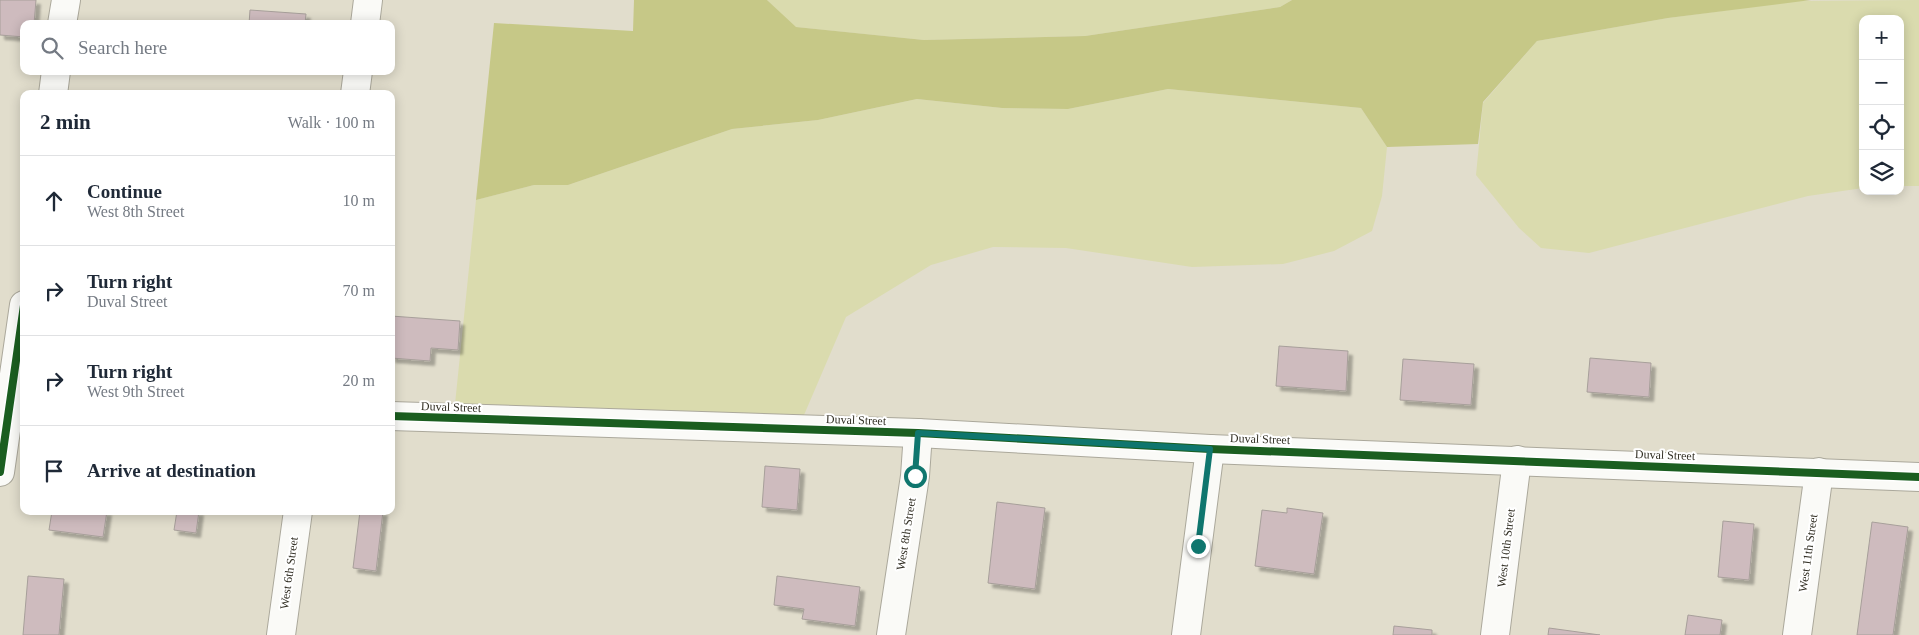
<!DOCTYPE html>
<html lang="en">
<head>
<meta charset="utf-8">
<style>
	body { margin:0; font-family:Georgia,serif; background:#f6f6f7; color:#1f2937 }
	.controls { position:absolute; right:15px; top:15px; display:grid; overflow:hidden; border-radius:10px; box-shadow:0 2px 12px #0003 }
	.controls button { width:45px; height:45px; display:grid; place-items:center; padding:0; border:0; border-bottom:1px solid #e0e1e3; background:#fff; color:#1f2937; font:25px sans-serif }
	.stop { position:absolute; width:15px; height:15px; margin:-11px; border:4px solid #0f766e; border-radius:50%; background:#fff }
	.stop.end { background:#0f766e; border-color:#fff; box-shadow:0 1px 5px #0008 }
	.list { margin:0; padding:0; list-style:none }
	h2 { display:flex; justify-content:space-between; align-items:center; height:65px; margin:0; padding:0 20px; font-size:21px }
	h2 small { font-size:16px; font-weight:400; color:#747a83 }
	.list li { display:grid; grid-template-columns:32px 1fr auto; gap:15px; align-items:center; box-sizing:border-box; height:90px; padding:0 20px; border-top:1px solid #e0e1e3 }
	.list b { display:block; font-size:19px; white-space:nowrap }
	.list p { margin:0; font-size:16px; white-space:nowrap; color:#747a83 }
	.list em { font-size:16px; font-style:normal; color:#747a83 }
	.icon { flex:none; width:28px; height:28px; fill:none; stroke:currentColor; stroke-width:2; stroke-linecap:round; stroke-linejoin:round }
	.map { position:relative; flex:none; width:1919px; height:635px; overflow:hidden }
	.search { position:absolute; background:#fff; box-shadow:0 2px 12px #0003; left:20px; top:20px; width:375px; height:55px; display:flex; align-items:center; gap:12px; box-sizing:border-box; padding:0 18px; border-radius:10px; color:#747a83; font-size:19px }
	.panel { position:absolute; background:#fff; box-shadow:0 2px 12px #0003; left:20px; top:90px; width:375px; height:425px; border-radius:10px }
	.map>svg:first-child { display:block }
	.green { fill:#dadbae }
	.forest { fill:#c6c887 }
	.building { fill:#cebbbe; stroke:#a79f9a; filter:url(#shadow) }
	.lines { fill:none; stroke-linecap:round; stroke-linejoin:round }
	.street-casing { stroke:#aba89b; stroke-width:30 }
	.street { stroke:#fafaf7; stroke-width:28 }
	.cycleway-casing { stroke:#fff; stroke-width:11 }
	.cycleway { stroke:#1b5e20; stroke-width:8 }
	.route { stroke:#0f766e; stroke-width:6 }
	.labels { text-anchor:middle; stroke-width:4; stroke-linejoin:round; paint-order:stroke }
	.street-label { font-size:12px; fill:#322f24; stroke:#fff }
</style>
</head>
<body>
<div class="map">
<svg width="1919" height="635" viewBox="0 0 1919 635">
	<defs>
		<filter id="shadow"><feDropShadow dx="4.5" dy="4.5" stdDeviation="1" flood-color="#0004"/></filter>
	</defs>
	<rect width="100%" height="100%" fill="#e1ddcc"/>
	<g class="green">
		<polygon points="767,0 1292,0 1280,7 1085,36 924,40 795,27"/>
		<polygon points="1919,0 1919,186 1900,186 1900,19 1863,19 1863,188 1808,196 1589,253 1541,248 1519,228 1476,175 1483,103 1537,41 1668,18 1797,1"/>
		<polygon points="1168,89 1361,108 1387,147 1382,196 1372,231 1334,251 1283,264 1192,267 1066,248 993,247 931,265 846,317 804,415 455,404 476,200 534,185 568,185 732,129 818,120 917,99 1002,108 1068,109"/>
	</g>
	<polygon class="forest" points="634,0 767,0 796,27 924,40 1085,36 1280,7 1292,0 1811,0 1668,18 1537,41 1483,102 1478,144 1387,147 1361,108 1168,89 1068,109 1002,108 917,99 818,120 732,129 568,185 534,185 476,200 494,23 633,31"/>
	<g class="building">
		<polygon points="0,0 36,0 34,24 24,24 24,37 0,35"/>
		<polygon points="250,10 306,14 305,24 249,24"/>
		<polygon points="391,316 460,321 458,350 431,348 430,361 391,358"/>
		<polygon points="1279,346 1348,351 1346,391 1276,386"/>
		<polygon points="1590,358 1651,363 1649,397 1587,392"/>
		<polygon points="1403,359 1474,364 1471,405 1400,400"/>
		<polygon points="765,466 800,469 797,510 762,507"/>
		<polygon points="997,502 1045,508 1035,589 988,583"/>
		<polygon points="1287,508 1323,513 1314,574 1255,566 1262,510 1287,513"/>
		<polygon points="52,511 107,511 103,537 49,530"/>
		<polygon points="177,511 199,511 196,533 174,530"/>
		<polygon points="360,511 383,511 376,571 353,568"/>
		<polygon points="1723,521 1754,524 1749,580 1718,577"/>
		<polygon points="1872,522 1908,527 1893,635 1857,635"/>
		<polygon points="28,576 64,579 59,635 23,635"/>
		<polygon points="777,576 860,587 855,626 802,619 804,609 774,605"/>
		<polygon points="1688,615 1722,620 1720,635 1685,635"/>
		<polygon points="1394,626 1432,630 1432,635 1393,635"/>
		<polygon points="1549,628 1600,635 1548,635"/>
	</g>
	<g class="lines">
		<defs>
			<g id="street">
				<polyline points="62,24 66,0"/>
				<polyline points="365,24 368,0"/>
				<polyline points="53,94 56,71"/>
				<polyline points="355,94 358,71"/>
				<polyline points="391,416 918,433 1210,449 1919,477"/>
				<polyline points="0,472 24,305"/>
				<polyline points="281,635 298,511"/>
				<polyline points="891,635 915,476 918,433"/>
				<polyline points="1186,635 1210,449"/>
				<polyline points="1495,635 1517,460"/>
				<polyline points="1797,635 1819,472"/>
			</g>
		</defs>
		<use href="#street" class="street-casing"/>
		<use href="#street" class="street"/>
		<defs>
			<g id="cycleway">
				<polyline points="391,416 918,433 1210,449 1919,477"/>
				<polyline points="0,472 24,305"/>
			</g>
		</defs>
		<use href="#cycleway" class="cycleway-casing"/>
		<use href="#cycleway" class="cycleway"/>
	</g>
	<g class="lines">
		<polyline class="route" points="915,476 918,433 1210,449 1198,546"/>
	</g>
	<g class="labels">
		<g class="street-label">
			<text transform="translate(451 407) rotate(2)" y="4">Duval Street</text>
			<text transform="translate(856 420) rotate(2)" y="4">Duval Street</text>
			<text transform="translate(1260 439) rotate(2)" y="4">Duval Street</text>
			<text transform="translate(1665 455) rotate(2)" y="4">Duval Street</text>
			<text transform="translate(906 534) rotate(-81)" y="4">West 8th Street</text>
			<text transform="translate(1506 548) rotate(-83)" y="4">West 10th Street</text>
			<text transform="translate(1808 553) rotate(-82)" y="4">West 11th Street</text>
			<text transform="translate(289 573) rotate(-82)" y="4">West 6th Street</text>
		</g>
	</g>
</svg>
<div class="controls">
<button>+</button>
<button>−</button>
<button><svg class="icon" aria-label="locate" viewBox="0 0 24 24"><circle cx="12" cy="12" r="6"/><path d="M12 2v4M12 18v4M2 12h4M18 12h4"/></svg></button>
<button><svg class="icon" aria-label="layers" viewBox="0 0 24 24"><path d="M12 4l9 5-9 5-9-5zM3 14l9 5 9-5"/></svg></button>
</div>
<div class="stop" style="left:915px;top:476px"></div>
<div class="stop end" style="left:1198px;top:546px"></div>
<div class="search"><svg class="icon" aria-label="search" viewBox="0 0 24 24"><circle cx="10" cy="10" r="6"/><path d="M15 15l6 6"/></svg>Search here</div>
<section class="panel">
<h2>2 min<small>Walk · 100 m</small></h2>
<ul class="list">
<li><svg class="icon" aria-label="ahead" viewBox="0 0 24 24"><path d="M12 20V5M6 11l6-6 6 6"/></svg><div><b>Continue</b><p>West 8th Street</p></div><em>10 m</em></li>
<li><svg class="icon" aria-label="right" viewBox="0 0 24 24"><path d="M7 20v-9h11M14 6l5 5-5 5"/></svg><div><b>Turn right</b><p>Duval Street</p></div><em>70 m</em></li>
<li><svg class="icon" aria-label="right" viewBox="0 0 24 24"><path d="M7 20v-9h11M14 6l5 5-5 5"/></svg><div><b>Turn right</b><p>West 9th Street</p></div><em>20 m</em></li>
<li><svg class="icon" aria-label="arrive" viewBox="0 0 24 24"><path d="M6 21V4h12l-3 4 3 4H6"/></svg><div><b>Arrive at destination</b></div></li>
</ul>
</section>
</div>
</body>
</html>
